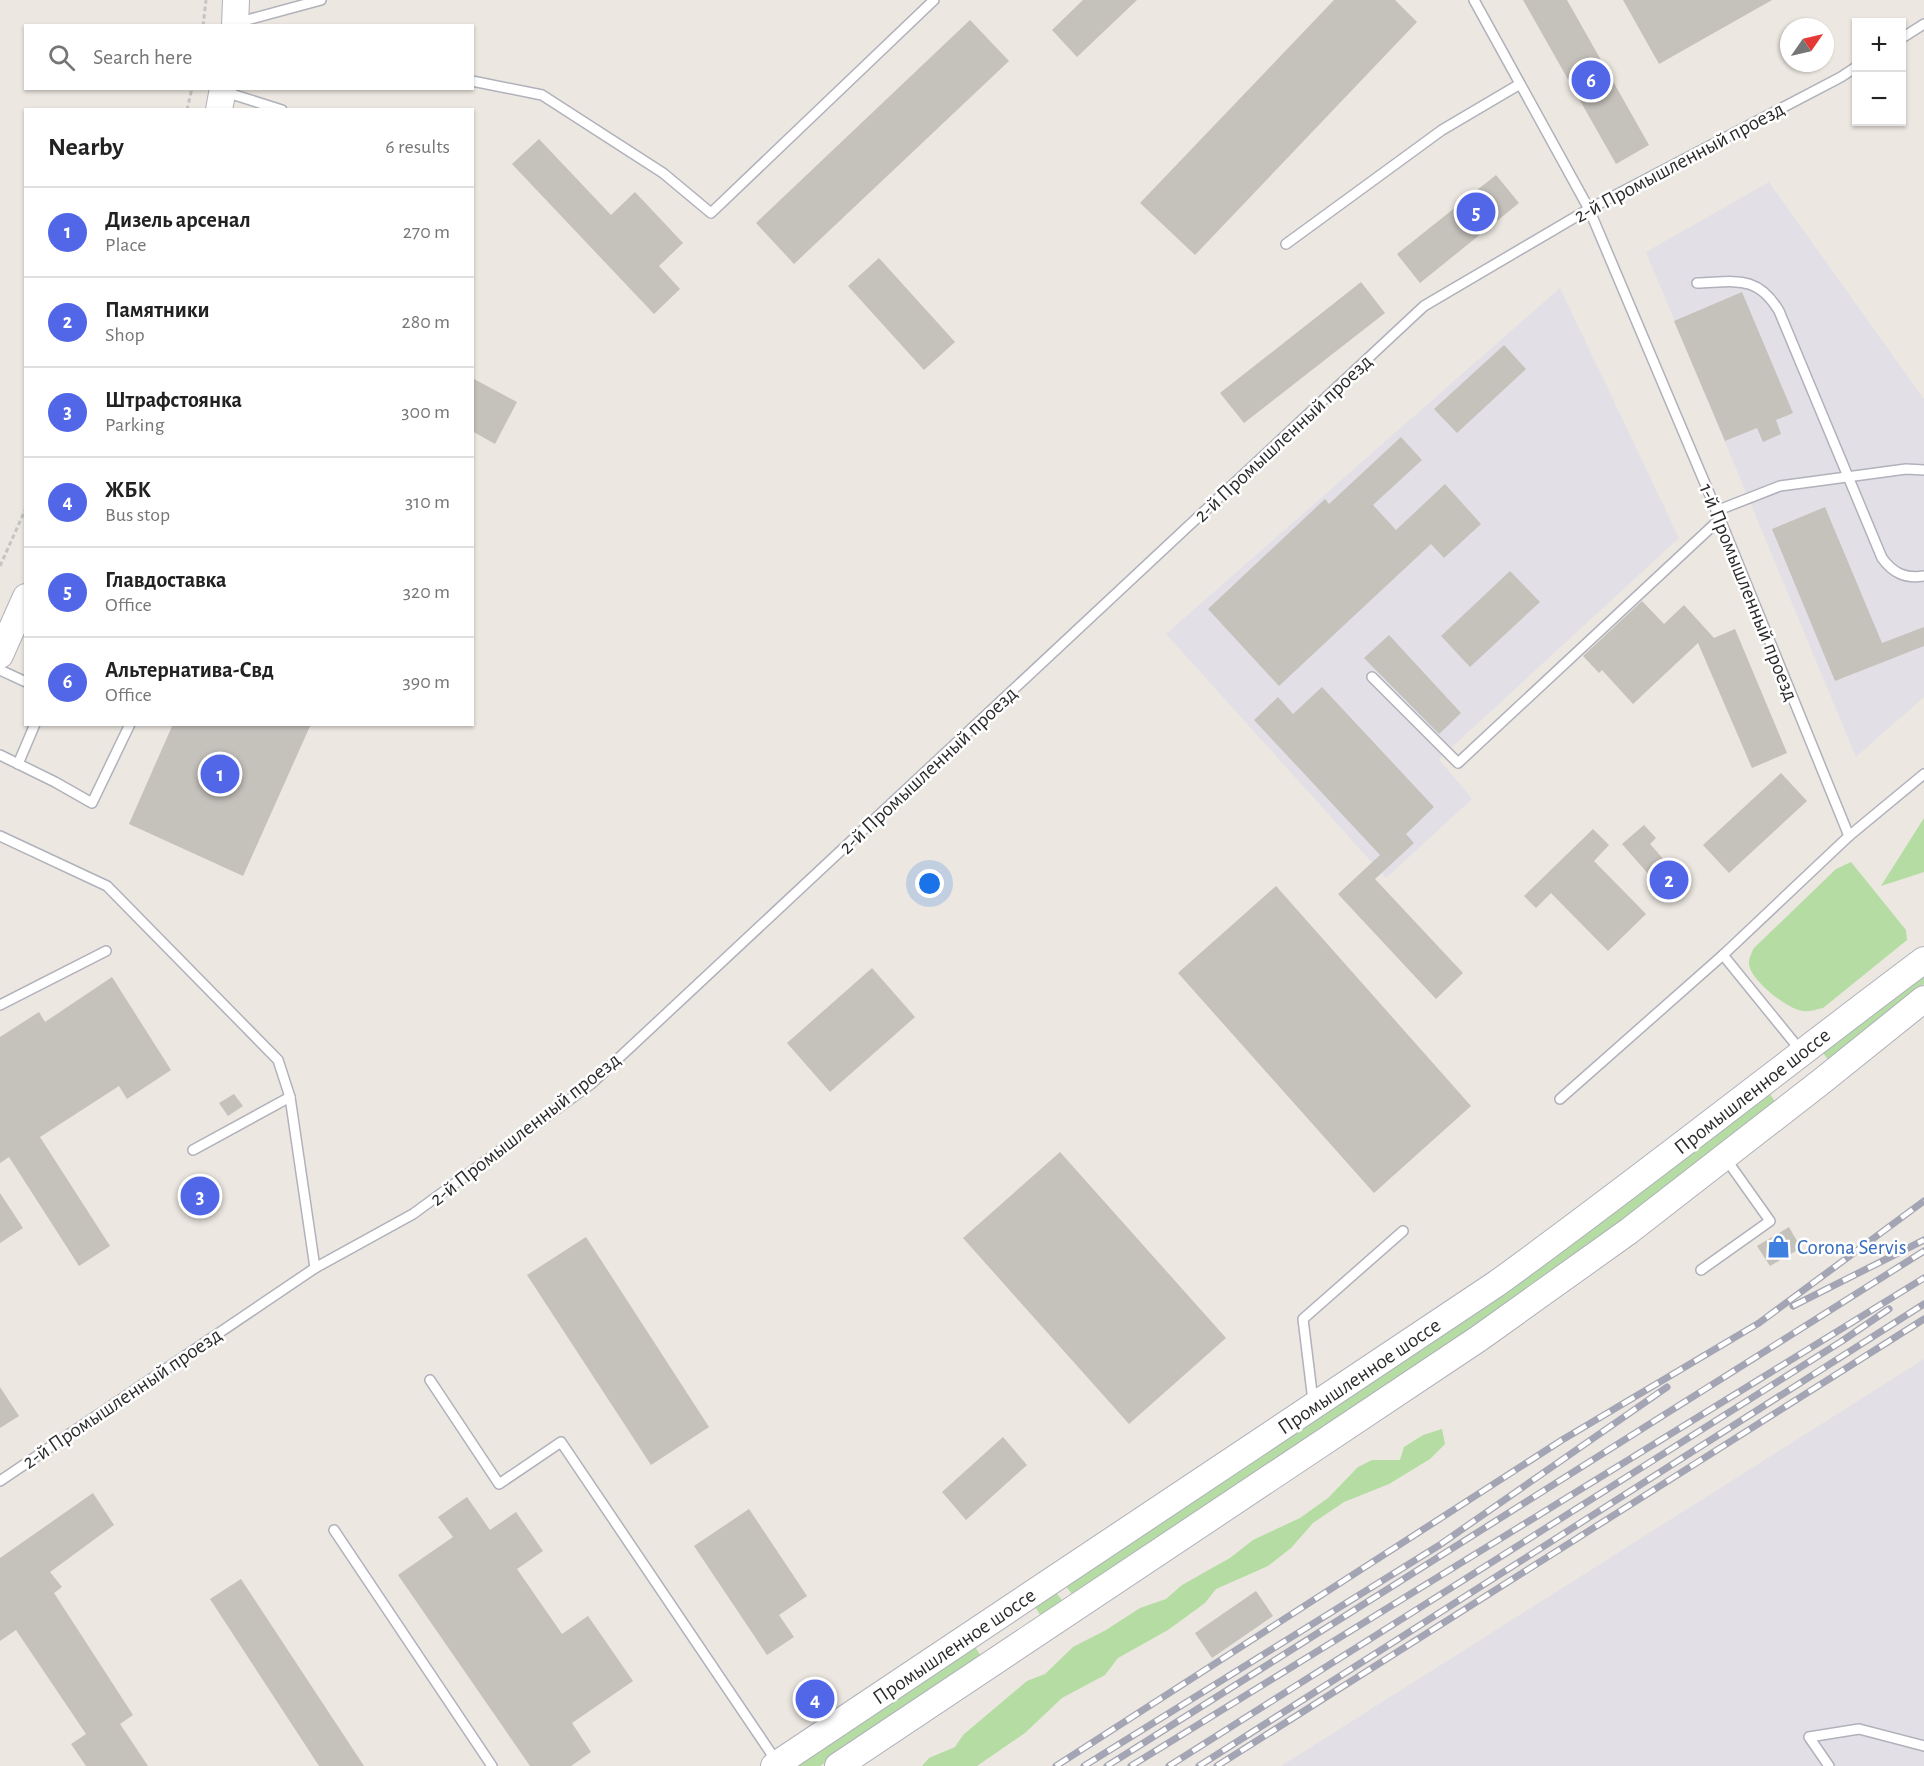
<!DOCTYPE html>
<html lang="en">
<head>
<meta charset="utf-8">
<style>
	body { margin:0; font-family:"Alegreya Sans",sans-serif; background:#f6f6f6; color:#222 }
	.controls { position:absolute; right:18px; top:18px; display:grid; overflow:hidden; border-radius:0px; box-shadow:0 2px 4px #0004 }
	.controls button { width:54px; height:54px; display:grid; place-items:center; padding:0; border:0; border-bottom:2px solid #e0e0e0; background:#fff; color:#222; font:30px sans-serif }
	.compass { position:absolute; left:1780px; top:18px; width:54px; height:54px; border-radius:50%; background:#fff; box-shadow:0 2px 4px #0004; rotate:56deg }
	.you { position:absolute; left:930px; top:884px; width:21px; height:21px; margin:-15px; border:4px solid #fff; border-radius:50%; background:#1a73e8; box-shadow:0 0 0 9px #1a73e833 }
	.badge { display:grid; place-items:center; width:39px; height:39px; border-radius:50%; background:#5267e7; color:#fff; font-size:20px; font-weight:700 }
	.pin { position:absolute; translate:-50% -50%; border:3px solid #fff; box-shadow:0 2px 6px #0006 }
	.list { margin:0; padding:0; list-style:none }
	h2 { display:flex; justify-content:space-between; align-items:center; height:78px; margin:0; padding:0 24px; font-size:26px }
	h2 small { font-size:20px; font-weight:400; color:#767676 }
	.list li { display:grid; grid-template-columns:39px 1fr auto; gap:18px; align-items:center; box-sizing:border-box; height:90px; padding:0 24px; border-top:2px solid #e0e0e0 }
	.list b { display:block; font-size:22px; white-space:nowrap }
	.list p { margin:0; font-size:20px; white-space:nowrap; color:#767676 }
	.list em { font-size:20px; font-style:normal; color:#767676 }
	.icon { flex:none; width:33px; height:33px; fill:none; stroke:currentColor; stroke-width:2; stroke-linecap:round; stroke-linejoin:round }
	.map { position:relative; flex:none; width:1924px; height:1766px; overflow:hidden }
	.search { position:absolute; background:#fff; box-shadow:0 2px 4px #0004; left:24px; top:24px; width:450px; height:66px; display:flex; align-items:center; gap:15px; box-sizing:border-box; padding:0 21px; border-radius:0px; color:#767676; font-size:22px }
	.panel { position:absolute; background:#fff; box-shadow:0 2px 4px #0004; left:24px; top:108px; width:450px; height:618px; border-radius:0px }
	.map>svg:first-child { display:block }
	.industrial { fill:#e2e0e6 }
	.green { fill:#b4dca3 }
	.building { fill:#c5c1bb }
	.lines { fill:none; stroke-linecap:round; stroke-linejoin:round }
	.lane-casing { stroke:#b0b1bb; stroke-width:12 }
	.secondary-casing { stroke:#b0b1bb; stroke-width:28 }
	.path { stroke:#c4c4c4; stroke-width:3; stroke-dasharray:4.5 3; stroke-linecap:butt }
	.lane { stroke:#fff; stroke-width:9 }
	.secondary { stroke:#fff; stroke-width:26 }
	.rail-casing { stroke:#a3a5b4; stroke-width:7 }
	.rail { stroke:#fff; stroke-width:4.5; stroke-dasharray:14; stroke-linecap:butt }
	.labels { text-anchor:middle; stroke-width:5; stroke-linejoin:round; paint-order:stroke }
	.street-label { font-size:21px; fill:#2c2c2c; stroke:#fff }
	.shop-label { font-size:21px; fill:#366cbe; stroke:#fff; text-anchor:start }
</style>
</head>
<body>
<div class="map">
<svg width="1924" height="1766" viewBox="0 0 1924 1766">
	<rect width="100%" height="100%" fill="#ece7e0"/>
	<g class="industrial">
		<polygon points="1769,182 1924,399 1924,697 1856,757 1646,252"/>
		<polygon points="1560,288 1679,538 1439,759 1472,799 1386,878 1166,634"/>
		<polygon points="1924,1359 1924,1766 1281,1766"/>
	</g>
	<g class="green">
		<polygon points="1924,818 1924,872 1881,886"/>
		<path d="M1851 862 1906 930 1907 940 1823 1008C1814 1010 1807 1013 1799 1010 1785 1007 1747 977 1749 962 1749 958 1752 952 1754 948L1836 869Z"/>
		<polygon points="1924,976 1924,984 1829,1061 1821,1050"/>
		<polygon points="1769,1093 1777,1104 1497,1314 1074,1597 1065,1585 1536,1270 1623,1206"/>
		<polygon points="1442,1429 1445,1444 1430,1459 1389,1484 1344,1502 1313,1523 1291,1548 1268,1566 1216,1589 1205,1603 1168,1630 1118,1658 1105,1675 1062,1698 1025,1733 977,1766 922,1766 929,1758 955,1747 963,1735 1027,1681 1045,1674 1073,1647 1106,1630 1140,1608 1166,1599 1182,1585 1230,1558 1253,1540 1300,1518 1328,1498 1358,1467 1372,1460 1400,1460 1404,1447 1423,1435"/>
		<polygon points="1055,1591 1064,1603 1042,1618 1034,1605"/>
		<polygon points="974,1645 982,1658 820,1766 794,1766"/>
	</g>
	<g class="building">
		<polygon points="1083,0 1137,0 1077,57 1052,30"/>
		<polygon points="1334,0 1395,0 1417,22 1195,255 1140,203"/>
		<polygon points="1523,0 1567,0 1649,145 1616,164"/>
		<polygon points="1623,0 1772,0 1659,64"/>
		<polygon points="970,20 1009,61 794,264 756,223"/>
		<polygon points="539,139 611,215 635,192 683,243 659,266 680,289 654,314 512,164"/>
		<polygon points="1496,175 1519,203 1420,283 1397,254"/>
		<polygon points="879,258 955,342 924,370 848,286"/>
		<polygon points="1361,282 1385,313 1244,423 1220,393"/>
		<polygon points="1742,292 1793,413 1776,420 1781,434 1763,442 1757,428 1725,441 1674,321"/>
		<polygon points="1504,345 1526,369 1457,433 1434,409"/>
		<polygon points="472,378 517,402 495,444 472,431"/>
		<polygon points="1401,437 1422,460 1373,505 1396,530 1445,484 1481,524 1444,558 1431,544 1279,686 1208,609 1325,499 1329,504"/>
		<polygon points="1825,507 1882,643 1924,627 1924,646 1835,681 1772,529"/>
		<polygon points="1510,571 1540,602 1470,667 1441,636"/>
		<polygon points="1642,601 1664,624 1684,605 1714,638 1735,629 1787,753 1752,768 1698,643 1633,704 1602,670 1599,673 1583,656"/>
		<polygon points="1389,635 1461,713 1439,734 1364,658"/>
		<polygon points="1322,687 1434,807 1406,834 1414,843 1375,879 1463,973 1436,999 1338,894 1380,855 1254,720 1278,697 1293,714"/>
		<polygon points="173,724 311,724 243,876 129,824"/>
		<polygon points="1781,773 1807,801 1729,873 1703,845"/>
		<polygon points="1644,825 1656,838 1650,844 1681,879 1665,893 1622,844"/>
		<polygon points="1593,829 1609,845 1594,861 1646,914 1608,951 1551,893 1536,908 1524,896"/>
		<polygon points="1276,886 1471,1106 1374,1193 1178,973"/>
		<polygon points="872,968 915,1017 830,1092 787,1043"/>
		<polygon points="112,977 171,1070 127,1099 119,1086 40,1137 110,1246 79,1266 9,1157 0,1163 0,1037 39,1012 45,1022"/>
		<polygon points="234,1094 243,1106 228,1116 219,1103"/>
		<polygon points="1060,1152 1226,1338 1129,1424 963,1238"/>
		<polygon points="0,1193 23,1228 0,1243"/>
		<polygon points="1789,1227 1801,1248 1770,1266 1757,1246"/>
		<polygon points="586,1237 709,1427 651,1465 527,1275"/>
		<polygon points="0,1387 19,1416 0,1428"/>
		<polygon points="1003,1437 1027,1465 966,1520 942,1492"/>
		<polygon points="93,1493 114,1525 50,1572 62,1587 54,1593 133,1715 120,1724 148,1766 86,1766 71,1744 86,1734 16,1630 0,1641 0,1558"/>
		<polygon points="467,1497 490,1530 516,1512 543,1551 517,1569 562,1634 588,1616 633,1681 572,1723 591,1752 571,1766 530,1766 398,1575 453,1537 438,1517"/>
		<polygon points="749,1509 807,1596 779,1615 794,1637 767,1655 694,1546"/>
		<polygon points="241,1579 364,1766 319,1766 210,1599"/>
		<polygon points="1256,1591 1273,1616 1212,1658 1195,1633"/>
	</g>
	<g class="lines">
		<defs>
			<g id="lane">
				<polyline points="1474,0 1589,209 1720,519 1849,836 1723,955 1560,1099"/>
				<polyline points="236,23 321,0"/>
				<polyline points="1902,38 1924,24"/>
				<polyline points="472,81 542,95 663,173 711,213 934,0"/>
				<polyline points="225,92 282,110"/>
				<polyline points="1286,244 1442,130 1520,84"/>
				<path d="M1697 283C1735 282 1757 274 1779 311L1882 558C1893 573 1905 579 1924 576"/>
				<polyline points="1716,511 1780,486 1906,469 1924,470"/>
				<polyline points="0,670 26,682"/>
				<polyline points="1372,677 1458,763 1720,519"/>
				<polyline points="0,755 55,782 92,803 130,724"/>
				<polyline points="18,764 35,724"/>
				<polyline points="0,836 107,886 278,1060 290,1097 315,1268"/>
				<polyline points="1849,836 1924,774"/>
				<polyline points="1723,955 1801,1051"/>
				<polyline points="0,1005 106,951"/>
				<polyline points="193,1150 290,1097"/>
				<polyline points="1701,1270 1770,1221 1726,1159"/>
				<polyline points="430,1380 499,1484 561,1442 777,1762"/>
				<polyline points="1313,1401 1303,1319 1403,1231"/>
				<polyline points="0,1481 315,1268 413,1214 591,1084 1424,306 1589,209 1841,77 1856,67"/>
				<polyline points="334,1530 492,1766"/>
				<polyline points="1829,1766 1809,1737 1859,1729 1924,1746"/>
			</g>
			<g id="secondary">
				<polyline points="235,26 236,0"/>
				<polyline points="219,110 223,88"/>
				<polyline points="0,655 26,597"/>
				<path d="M774 1766 1496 1284C1641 1179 1781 1067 1924 960"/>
				<polyline points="838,1766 1478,1339 1629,1231 1822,1081 1924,999"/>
			</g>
		</defs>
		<use href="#lane" class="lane-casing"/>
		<use href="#secondary" class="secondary-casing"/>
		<g class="path">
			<polyline points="203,26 206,0"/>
			<polyline points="187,110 192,88"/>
			<polyline points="0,566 26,508"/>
		</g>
		<use href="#lane" class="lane"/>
		<use href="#secondary" class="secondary"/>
		<defs>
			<g id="rail">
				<polyline points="1793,1306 1924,1240"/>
				<polyline points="1056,1766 1562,1440 1759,1323 1924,1201"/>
				<polyline points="1084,1766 1438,1546 1667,1387"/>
				<polyline points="1107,1766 1924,1251"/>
				<polyline points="1131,1766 1924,1278"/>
				<polyline points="1169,1766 1842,1341 1889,1309"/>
				<polyline points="1199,1766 1924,1304"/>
				<polyline points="1217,1766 1924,1319"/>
			</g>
		</defs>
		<use href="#rail" class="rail-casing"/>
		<use href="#rail" class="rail"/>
	</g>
	<defs>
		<symbol id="shop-bare" viewBox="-9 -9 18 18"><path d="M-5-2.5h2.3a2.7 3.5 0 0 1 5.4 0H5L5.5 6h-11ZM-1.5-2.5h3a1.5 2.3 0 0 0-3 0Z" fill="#3f7fe0" stroke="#fff" stroke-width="2.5" paint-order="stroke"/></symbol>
	</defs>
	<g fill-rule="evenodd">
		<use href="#shop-bare" x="1762" y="1230" width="33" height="33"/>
	</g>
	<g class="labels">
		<g class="street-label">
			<text transform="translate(1679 162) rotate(-28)" y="7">2-й Промышленный проезд</text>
			<text transform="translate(1283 438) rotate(-43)" y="7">2-й Промышленный проезд</text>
			<text transform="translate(1749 592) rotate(68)" y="7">1-й Промышленный проезд</text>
			<text transform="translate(928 770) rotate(-43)" y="7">2-й Промышленный проезд</text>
			<text transform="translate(1752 1091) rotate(-38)" y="7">Промышленное шоссе</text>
			<text transform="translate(525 1129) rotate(-38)" y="7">2-й Промышленный проезд</text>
			<text transform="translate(1359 1376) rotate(-34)" y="7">Промышленное шоссе</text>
			<text transform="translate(122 1398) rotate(-34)" y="7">2-й Промышленный проезд</text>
			<text transform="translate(954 1646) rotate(-34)" y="7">Промышленное шоссе</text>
		</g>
		<g class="shop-label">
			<text x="1797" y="1254">Corona Servis</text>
		</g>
	</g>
</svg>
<div class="controls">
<button>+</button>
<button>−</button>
</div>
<svg class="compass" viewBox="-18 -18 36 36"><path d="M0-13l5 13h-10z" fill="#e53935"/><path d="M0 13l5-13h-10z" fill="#767676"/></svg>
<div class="you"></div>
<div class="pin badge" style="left:220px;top:774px">1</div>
<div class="pin badge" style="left:1669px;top:880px">2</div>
<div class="pin badge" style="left:200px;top:1196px">3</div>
<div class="pin badge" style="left:815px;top:1699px">4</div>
<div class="pin badge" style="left:1476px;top:212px">5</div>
<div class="pin badge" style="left:1591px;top:80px">6</div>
<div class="search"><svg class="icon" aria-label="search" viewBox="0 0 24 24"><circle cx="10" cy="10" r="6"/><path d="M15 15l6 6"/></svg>Search here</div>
<section class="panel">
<h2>Nearby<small>6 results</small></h2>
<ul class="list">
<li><span class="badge">1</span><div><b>Дизель арсенал</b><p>Place</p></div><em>270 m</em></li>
<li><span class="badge">2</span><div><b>Памятники</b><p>Shop</p></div><em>280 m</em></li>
<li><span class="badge">3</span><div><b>Штрафстоянка</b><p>Parking</p></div><em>300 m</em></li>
<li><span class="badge">4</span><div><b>ЖБК</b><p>Bus stop</p></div><em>310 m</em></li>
<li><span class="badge">5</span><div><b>Главдоставка</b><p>Office</p></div><em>320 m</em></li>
<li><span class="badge">6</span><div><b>Альтернатива-Свд</b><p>Office</p></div><em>390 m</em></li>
</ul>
</section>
</div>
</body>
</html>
